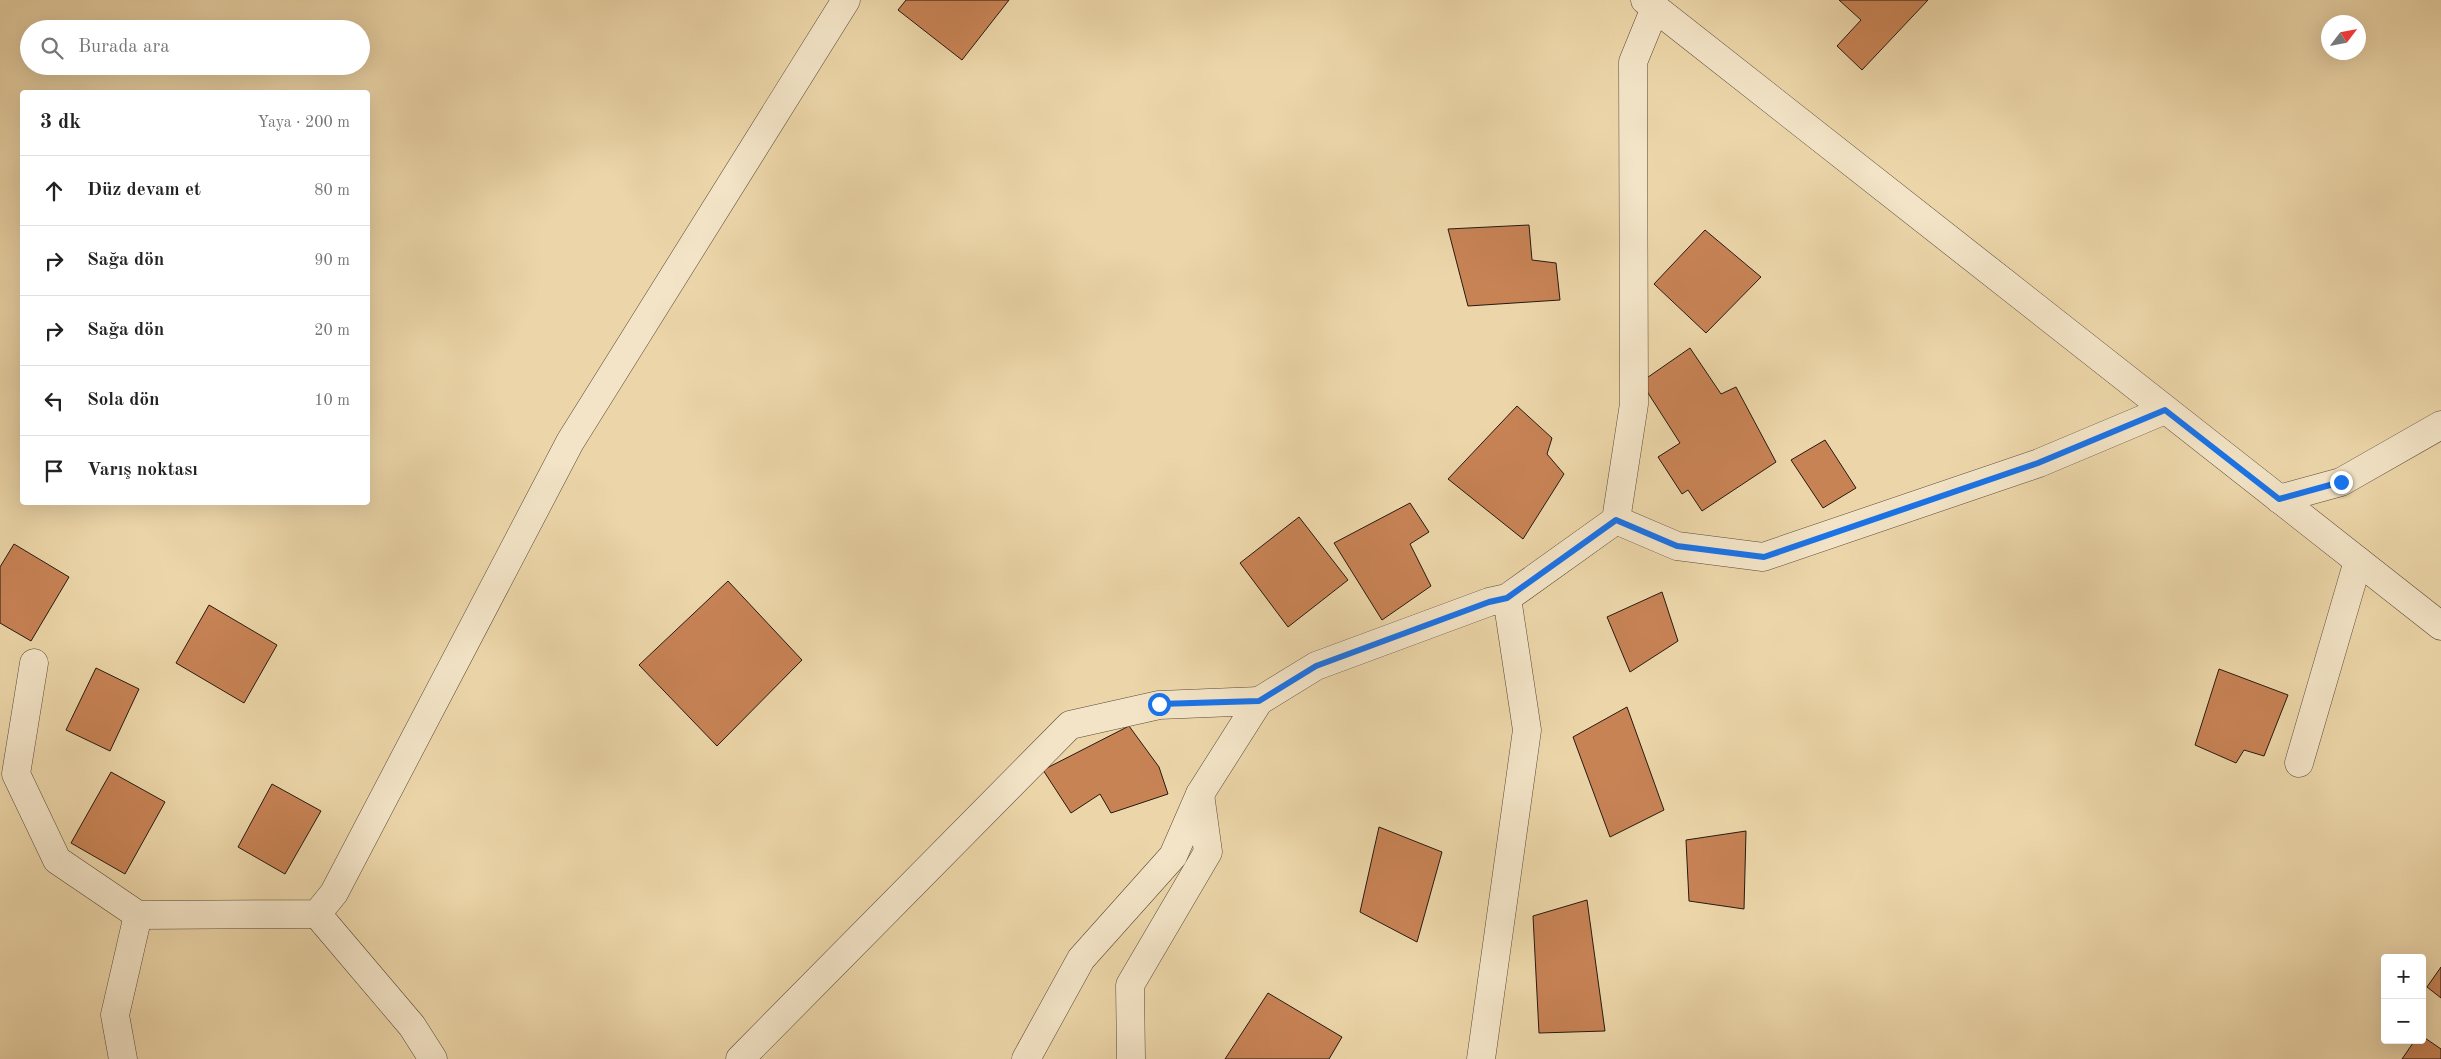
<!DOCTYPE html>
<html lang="tr">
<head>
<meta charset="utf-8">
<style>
	body { margin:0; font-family:"Old Standard TT",serif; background:#f6f6f6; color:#222 }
	.controls { position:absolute; right:15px; bottom:15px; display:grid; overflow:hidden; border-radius:5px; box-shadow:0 5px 20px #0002 }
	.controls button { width:45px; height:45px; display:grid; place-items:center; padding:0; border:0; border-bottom:1px solid #e0e0e0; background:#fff; color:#222; font:25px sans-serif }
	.compass { position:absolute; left:2321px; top:15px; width:45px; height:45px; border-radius:50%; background:#fff; box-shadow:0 5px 20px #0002; rotate:58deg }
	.stop { position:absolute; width:15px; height:15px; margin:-11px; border:4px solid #1a73e8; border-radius:50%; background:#fff }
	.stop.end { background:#1a73e8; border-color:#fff; box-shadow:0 1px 5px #0008 }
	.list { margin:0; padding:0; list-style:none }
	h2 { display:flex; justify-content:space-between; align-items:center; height:65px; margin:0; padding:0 20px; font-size:21px }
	h2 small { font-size:16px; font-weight:400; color:#767676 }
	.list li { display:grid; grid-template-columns:32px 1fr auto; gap:15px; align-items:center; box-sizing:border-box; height:70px; padding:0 20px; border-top:1px solid #e0e0e0 }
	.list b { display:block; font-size:19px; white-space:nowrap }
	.list em { font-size:16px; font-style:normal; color:#767676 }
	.icon { flex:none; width:28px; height:28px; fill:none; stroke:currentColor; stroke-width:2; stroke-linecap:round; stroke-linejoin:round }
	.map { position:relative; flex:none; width:2441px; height:1059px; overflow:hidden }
	.search { position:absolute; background:#fff; box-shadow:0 5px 20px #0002; left:20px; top:20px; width:350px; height:55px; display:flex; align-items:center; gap:12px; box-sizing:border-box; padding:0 18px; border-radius:28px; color:#767676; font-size:19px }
	.panel { position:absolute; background:#fff; box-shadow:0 5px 20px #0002; left:20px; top:90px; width:350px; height:415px; border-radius:5px }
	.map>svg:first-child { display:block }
	.building { fill:#c88355; stroke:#261911 }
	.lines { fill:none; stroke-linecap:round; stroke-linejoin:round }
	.minor-casing { stroke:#584837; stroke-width:29 }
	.tertiary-casing { stroke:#584837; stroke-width:29 }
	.minor { stroke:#f3e4c7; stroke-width:28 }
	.tertiary { stroke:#f3e4c7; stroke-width:28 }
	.route { stroke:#1a73e8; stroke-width:6 }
</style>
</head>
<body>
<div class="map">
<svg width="2441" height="1059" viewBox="0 0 2441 1059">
	<rect width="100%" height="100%" fill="#ecd6a9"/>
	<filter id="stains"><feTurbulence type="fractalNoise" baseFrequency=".004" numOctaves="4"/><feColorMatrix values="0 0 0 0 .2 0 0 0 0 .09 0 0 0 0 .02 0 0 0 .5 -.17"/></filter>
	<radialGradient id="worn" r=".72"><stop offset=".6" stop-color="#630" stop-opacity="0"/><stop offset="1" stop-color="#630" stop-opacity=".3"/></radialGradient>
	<g class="building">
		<polygon points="906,0 1009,0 962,60 898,10"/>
		<polygon points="1839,0 1928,0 1862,70 1837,46 1861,20"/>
		<polygon points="1529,225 1532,260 1556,263 1560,300 1468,306 1448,229"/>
		<polygon points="1705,230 1761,277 1706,333 1654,284"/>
		<polygon points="1690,348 1721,394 1736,387 1776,462 1702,511 1688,490 1682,494 1658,457 1680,443 1641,382"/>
		<polygon points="1517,406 1552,438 1547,454 1564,474 1523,539 1448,479"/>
		<polygon points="1825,440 1856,488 1823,508 1791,460"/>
		<polygon points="1410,503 1429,532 1410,544 1431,586 1382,620 1334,543"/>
		<polygon points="1299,517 1348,580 1288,627 1240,563"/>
		<polygon points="14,544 69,577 31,641 0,623 0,567"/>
		<polygon points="728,581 802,660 717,746 639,665"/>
		<polygon points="1662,592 1678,641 1630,672 1607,617"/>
		<polygon points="209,605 277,645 244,703 176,663"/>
		<polygon points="96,668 139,689 110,751 66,730"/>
		<polygon points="2219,669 2288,695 2264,756 2244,750 2236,763 2195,745"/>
		<polygon points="1627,707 1664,810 1610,837 1573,737"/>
		<polygon points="1129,726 1159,767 1168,794 1111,813 1100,794 1071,813 1043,770"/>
		<polygon points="111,772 165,802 125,874 71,843"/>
		<polygon points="272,784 321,811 285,874 238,847"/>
		<polygon points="1379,827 1442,852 1417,942 1360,912"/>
		<polygon points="1746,831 1744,909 1689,901 1686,840"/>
		<polygon points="1587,900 1605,1031 1539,1033 1533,916"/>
		<polygon points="2441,967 2441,998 2427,987"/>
		<polygon points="1268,993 1342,1037 1329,1059 1225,1059"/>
		<polygon points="2422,1036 2441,1049 2441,1059 2402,1059 2415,1040 2422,1040"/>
	</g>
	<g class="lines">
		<defs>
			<g id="minor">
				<polyline points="2279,499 2341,482 2441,425"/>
				<polyline points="1616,520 1677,546 1763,557 2039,463 2165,410"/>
				<polyline points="34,663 16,774 57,860 138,915 317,914 334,893 570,442 846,0"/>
				<polyline points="2299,763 2358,561"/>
				<polyline points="317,914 412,1026 433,1059"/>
				<polyline points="123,1059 115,1015 138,915"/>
				<polyline points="740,1059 1070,725 1159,705 1259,701"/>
				<polyline points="1026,1059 1081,959 1173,856 1200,794 1259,701 1316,666 1489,602 1507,598 1616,520 1634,404 1633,62 1655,8"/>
				<polyline points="1131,1059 1130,985 1208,852 1200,794"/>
				<polyline points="1481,1059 1527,730 1507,598"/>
			</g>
			<polyline id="tertiary" points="1645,0 2441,626"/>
		</defs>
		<use href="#minor" class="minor-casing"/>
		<use href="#tertiary" class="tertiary-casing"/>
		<use href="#minor" class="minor"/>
		<use href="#tertiary" class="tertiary"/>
	</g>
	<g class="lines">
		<polyline class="route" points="1159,704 1259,701 1316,666 1489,602 1507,598 1616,520 1677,546 1764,557 2038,463 2165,410 2279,499 2341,482"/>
	</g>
	<rect width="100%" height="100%" filter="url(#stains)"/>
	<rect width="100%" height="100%" fill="url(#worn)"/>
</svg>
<div class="controls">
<button>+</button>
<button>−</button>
</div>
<svg class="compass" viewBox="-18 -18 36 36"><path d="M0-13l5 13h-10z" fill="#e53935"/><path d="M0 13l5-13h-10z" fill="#767676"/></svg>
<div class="stop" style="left:1159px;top:704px"></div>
<div class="stop end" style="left:2341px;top:482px"></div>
<div class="search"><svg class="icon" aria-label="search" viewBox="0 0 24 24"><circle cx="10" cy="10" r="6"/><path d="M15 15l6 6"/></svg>Burada ara</div>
<section class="panel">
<h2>3 dk<small>Yaya · 200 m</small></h2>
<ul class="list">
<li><svg class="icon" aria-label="ahead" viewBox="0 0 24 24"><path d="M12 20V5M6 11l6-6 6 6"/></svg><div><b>Düz devam et</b></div><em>80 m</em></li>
<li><svg class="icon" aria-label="right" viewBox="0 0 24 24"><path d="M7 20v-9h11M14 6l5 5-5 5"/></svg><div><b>Sağa dön</b></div><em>90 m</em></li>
<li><svg class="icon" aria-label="right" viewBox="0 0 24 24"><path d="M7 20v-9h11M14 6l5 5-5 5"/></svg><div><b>Sağa dön</b></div><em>20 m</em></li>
<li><svg class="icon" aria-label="left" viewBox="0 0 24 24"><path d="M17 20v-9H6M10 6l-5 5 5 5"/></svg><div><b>Sola dön</b></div><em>10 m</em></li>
<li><svg class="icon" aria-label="arrive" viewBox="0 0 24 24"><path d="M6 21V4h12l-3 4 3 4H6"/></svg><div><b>Varış noktası</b></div></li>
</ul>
</section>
</div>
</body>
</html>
